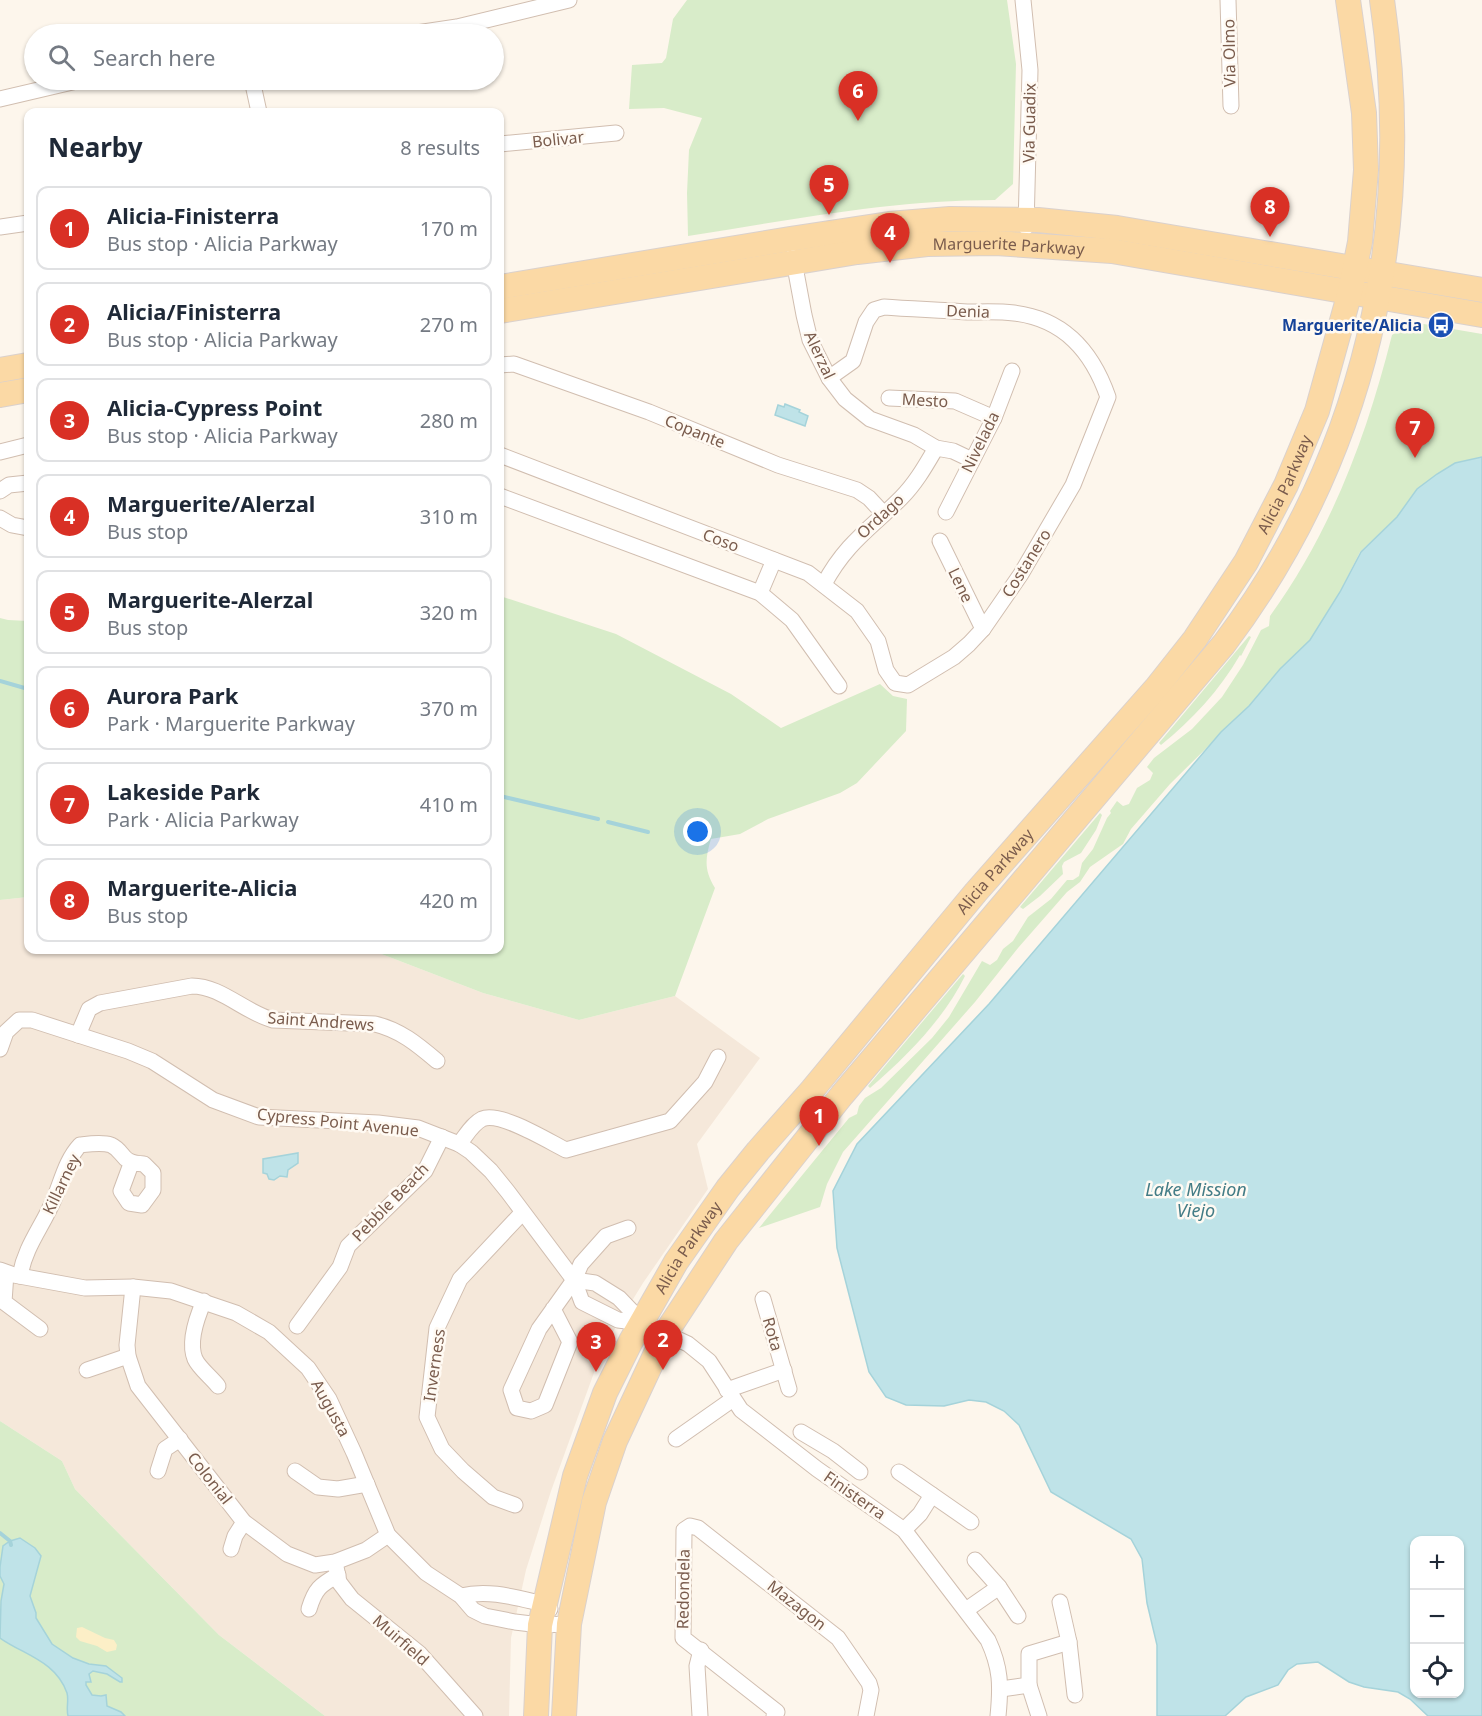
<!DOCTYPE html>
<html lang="en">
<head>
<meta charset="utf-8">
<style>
	body { margin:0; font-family:"Noto Sans",sans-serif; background:#f2f2f3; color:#1f2937 }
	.controls { position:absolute; right:18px; bottom:18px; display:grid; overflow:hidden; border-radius:12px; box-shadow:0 2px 4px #0004 }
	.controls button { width:54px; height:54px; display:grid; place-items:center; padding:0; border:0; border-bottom:2px solid #e0e1e3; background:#fff; color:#1f2937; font:30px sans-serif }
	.you { position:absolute; left:698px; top:832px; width:21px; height:21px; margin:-15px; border:4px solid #fff; border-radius:50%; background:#1a73e8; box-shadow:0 0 0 9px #1a73e833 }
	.badge { display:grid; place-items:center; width:39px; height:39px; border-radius:50%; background:#d93025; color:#fff; font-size:20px; font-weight:700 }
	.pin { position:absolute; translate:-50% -50px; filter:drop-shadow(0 2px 3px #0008) }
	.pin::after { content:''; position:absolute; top:32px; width:21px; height:18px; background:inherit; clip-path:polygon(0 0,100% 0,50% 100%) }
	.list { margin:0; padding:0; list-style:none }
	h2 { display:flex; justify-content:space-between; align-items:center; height:78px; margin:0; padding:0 24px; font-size:26px }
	h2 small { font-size:20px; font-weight:400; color:#747a83 }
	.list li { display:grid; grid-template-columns:39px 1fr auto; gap:18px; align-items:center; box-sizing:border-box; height:84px; margin:0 12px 12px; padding:0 12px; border:2px solid #e0e1e3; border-radius:12px }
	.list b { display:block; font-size:22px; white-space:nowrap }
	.list p { margin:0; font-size:20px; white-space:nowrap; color:#747a83 }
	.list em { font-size:20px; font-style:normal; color:#747a83 }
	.icon { flex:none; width:33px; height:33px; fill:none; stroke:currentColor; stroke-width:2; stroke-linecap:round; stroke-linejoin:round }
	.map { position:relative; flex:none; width:1482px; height:1716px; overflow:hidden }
	.search { position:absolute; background:#fff; box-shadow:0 2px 4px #0004; left:24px; top:24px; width:480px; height:66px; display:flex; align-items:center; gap:15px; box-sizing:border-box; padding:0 21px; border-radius:33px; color:#747a83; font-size:22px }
	.panel { position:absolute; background:#fff; box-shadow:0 2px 4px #0004; left:24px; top:108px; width:480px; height:846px; border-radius:12px }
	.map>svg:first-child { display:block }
	.residential { fill:#f5e8da }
	.green { fill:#d8ecc9 }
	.sand { fill:#fcefc7 }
	.water { fill:#bfe3e8; stroke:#a5d3da; stroke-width:1.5; fill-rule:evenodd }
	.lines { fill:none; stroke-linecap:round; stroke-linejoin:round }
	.stream { stroke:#a5d3da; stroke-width:4 }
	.minor-casing { stroke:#d1beb0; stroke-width:17 }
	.primary-casing { stroke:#dad1cd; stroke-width:26 }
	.minor { stroke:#fff; stroke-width:15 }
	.primary { stroke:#fbd9a5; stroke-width:24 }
	.labels { text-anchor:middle; stroke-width:5; stroke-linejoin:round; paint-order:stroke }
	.street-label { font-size:16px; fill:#7a5c4d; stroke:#fffaf3 }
	.transit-label { font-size:16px; font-weight:bold; fill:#164399; stroke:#fffaf3; text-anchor:end }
	.water-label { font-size:18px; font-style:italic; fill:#437c86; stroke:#fffaf3 }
</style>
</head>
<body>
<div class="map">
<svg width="1482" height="1716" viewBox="0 0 1482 1716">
	<rect width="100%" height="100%" fill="#fdf6ec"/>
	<polygon class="residential" points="28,897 28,950 371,950 483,993 579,1020 675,996 760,1058 697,1144 708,1189 643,1283 603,1348 551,1491 526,1570 511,1638 509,1716 325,1716 219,1635 75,1489 62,1461 0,1421 0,900"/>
	<g class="green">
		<path d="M687 0H1007L1016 64 1013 184 995 200C890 200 791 220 688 236L687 193 689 150 702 118 664 108 629 109 632 65 662 63 666 58 673 19Z"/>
		<path d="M1412 322 1482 334V457L1455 463 1449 468 1360 552 1340 592 1310 640 1280 669 1249 706 1170 784 1131 829 1123 844 1090 867 1080 882 1067 892 1018 948 975 1002 843 1152 827 1184 820 1207 759 1228 849 1118 857 1114 859 1106 865 1098 881 1088 932 1038 949 1017 982 961 990 965 997 960 1003 949 1013 941 1028 917 1051 899 1067 880H1073L1079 876 1082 863 1093 849 1107 818 1111 813 1110 811 1117 801 1123 806 1129 804 1137 788 1150 780 1153 773 1147 767 1154 758 1192 729 1222 697 1243 665 1261 630 1269 626 1270 616C1331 532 1367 435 1392 335Z"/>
		<path d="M500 596 616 634 731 694 781 728 880 684 893 696 907 699 906 731 857 783 840 793 768 819 740 834 711 839C705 859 704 870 715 888L675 996 579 1020 483 993 371 950H500Z"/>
		<polygon points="0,618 8,620 28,621 28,897 0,900"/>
		<path d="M1249 636 1251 637 1241 656 1240 655C1219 691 1193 719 1161 745L1159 743Z"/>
		<polygon points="1100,813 1102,815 1096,830 1081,853 1064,862 1062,866 1063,874 1040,896 1023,909 1020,907"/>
		<path d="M963 974 965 976C943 1020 907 1056 870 1088L868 1086Z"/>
		<polygon points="0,1421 62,1461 75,1489 219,1635 325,1716 0,1716"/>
	</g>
	<polygon class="sand" points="82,1627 105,1638 114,1640 117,1645 116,1650 107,1652 97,1646 80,1641 76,1637 77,1628"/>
	<g class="water">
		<polygon points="785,404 800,410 799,412 808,416 805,426 775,415 778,405 784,407"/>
		<path d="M1482 457V1716H1428L1410 1699 1398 1692 1364 1687 1349 1682 1318 1662 1297 1664 1288 1670 1278 1685 1246 1697 1225 1716H1157V1645L1147 1603 1142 1559 1131 1539 1051 1492 1019 1425 1004 1411 986 1402 969 1400 944 1406 906 1405 886 1397 869 1372 837 1248 833 1191 857 1144 989 1004 1221 732 1249 706 1280 669 1310 640 1340 592 1361 552 1397 517 1417 489 1437 474 1455 463ZM1460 1540V1694H1414V1540Z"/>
		<polygon points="298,1153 298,1163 288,1170 287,1177 280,1176 274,1180 269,1179 267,1174 263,1173 263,1159"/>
		<path d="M20 1538 35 1548 41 1556 30 1596 36 1613V1618L52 1644 73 1658 89 1664 106 1666 122 1678V1682H120L107 1674 93 1671 89 1674 91 1682H86V1685L92 1695 101 1696 106 1695 107 1706 121 1712 125 1716H68C66 1708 69 1700 67 1693 56 1661 24 1655 0 1638L1 1601 4 1584 0 1576V1567L3 1546 10 1541Z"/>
	</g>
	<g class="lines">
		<g class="stream">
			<polyline points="0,681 28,689"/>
			<polyline points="500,796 598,819"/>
			<polyline points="608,822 648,832"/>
			<polyline points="0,1533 10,1541 11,1545"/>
		</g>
		<defs>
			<g id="minor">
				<polyline points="1023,0 1030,70 1026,227"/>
				<polyline points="1228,0 1231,106"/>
				<polyline points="410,34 457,27 569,0"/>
				<polyline points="252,80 259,112"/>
				<polyline points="0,99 81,80"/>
				<polyline points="500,144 616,133"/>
				<polyline points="0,227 28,223"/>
				<polyline points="793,256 804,315 810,340 829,378 845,399 870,419 914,435 936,448 953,451 972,460"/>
				<polyline points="500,365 514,364 649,412 778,465 857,490 869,498 883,513"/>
				<polyline points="889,398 955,401 994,418"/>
				<polyline points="0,452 28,445"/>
				<path d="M500 455 808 573 857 611 878 641 886 670 895 683 908 685 954 657 969 644 983 629 1021 574 1073 485 1108 397C1092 351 1064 319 1014 313 998 311 982 312 967 312 939 310 911 309 884 307L874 310 866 322 853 361 829 378"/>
				<polyline points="0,491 9,485 28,483"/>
				<polyline points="500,496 760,593 792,620 839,686"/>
				<polyline points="946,512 994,418 1012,371"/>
				<polyline points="0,518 12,525 28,528"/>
				<polyline points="940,541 983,629"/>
				<path d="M824 584C846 543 870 529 901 498 916 483 926 465 936 448"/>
				<polyline points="760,593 774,560"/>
				<path d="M78 1035 89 1009 100 1003 192 986C221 986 244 1012 273 1020L375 1024C400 1030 417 1044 437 1061"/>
				<polyline points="0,1049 6,1032 19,1020 32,1020 128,1051 152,1061 213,1100 259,1117 378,1123 418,1128 459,1144 471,1152 491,1171 508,1192 574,1280 582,1302 618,1320 643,1323"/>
				<path d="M459 1144C466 1136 472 1124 482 1119 500 1111 548 1141 566 1150L670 1121 705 1082 718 1057"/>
				<polyline points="0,1270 14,1275 85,1288 133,1287 171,1291 236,1313 269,1332 308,1368 329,1399 354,1453 388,1535 426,1573 461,1596 473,1610 485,1616 515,1622 540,1625 569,1624"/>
				<polyline points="6,1273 4,1302 40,1329"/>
				<path d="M20 1276C25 1246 43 1226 54 1199 62 1180 66 1160 80 1145 89 1144 102 1142 111 1145 126 1152 119 1163 144 1164L153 1173V1190L142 1205 129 1203 121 1191 131 1164"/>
				<path d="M574 1280 595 1283 619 1298 643 1323 688 1344 709 1361 741 1410 817 1469 904 1530 988 1640C1001 1668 1001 1686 998 1716"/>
				<polyline points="133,1287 127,1345 128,1356 138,1386 244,1522 287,1554 315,1565 335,1562 366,1550 388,1535"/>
				<polyline points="763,1299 789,1389"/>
				<path d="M204 1301C197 1317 188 1342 195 1359 199 1368 212 1378 218 1386"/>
				<polyline points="553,1309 570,1342 545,1405 531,1411 517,1408 511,1390 539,1329 574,1280 581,1264 606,1236 628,1228"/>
				<polyline points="297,1326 340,1267 348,1246 425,1171 442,1137"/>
				<polyline points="87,1370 128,1356"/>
				<polyline points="727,1390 784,1370"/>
				<polyline points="801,1432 833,1451 860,1472"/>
				<polyline points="676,1439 733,1399"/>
				<polyline points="158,1471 165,1449 180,1439"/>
				<polyline points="295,1471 318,1487 338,1489 367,1484"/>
				<polyline points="899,1472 971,1522"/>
				<polyline points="515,1505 493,1497 463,1471 442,1449 427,1417 437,1328 460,1279 522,1213"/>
				<polyline points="904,1530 920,1514 932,1495"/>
				<polyline points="231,1549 235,1536 244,1522"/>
				<polyline points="975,1560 999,1587 1018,1616"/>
				<polyline points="335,1562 339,1582 352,1599 419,1653 475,1716"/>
				<path d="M461 1596C489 1589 517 1598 544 1604L550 1609"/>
				<polyline points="1060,1602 1069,1642 1075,1695"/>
				<path d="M309 1609C315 1589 320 1585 338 1575"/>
				<polyline points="966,1610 999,1587"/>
				<polyline points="1029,1685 1039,1716"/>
				<polyline points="1001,1689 1029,1685 1029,1654 1069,1642"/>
				<polyline points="700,1716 697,1666 701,1650"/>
				<polyline points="774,1716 777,1712 683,1638 684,1530 690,1526 698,1528 838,1638 869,1683 871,1690 866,1716"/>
			</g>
			<g id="primary">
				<polyline points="500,287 790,239 889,224 950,219 1038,220 1117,228 1482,290"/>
				<path id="s1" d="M500 311 857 252 927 244 996 243 1112 251 1482 315"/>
				<polyline points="0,370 28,365"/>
				<polyline points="0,395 28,390"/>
				<path id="s2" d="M536 1716 540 1625 575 1476 605 1393 631 1341 676 1262 728 1188 758 1151 812 1090 976 892 1157 687 1195 639 1246 562 1286 485 1317 411 1350 292 1360 242 1366 170 1364 113 1348 0"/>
				<path d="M564 1716 569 1624 594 1502 615 1441 665 1334 726 1241 842 1095 1224 644C1365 457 1416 231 1382 0"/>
			</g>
		</defs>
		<use href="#minor" class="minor-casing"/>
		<use href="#primary" class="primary-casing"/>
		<use href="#minor" class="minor"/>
		<use href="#primary" class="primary"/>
	</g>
	<defs>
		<symbol id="bus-disc" viewBox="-11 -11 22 22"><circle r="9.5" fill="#1a4fb4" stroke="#fffaf3"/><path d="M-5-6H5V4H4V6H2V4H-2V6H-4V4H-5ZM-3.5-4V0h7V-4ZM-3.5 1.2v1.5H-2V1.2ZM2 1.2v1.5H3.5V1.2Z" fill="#fff"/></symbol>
	</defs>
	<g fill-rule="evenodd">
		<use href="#bus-disc" x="1426" y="310" width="30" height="30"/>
	</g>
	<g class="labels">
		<g class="street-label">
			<text transform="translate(1229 53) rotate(-91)" y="6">Via Olmo</text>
			<text transform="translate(1029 123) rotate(-89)" y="6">Via Guadix</text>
			<text transform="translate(558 139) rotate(-6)" y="6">Bolivar</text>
			<text dy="6" stroke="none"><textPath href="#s1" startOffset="514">Marguerite Parkway</textPath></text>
			<text transform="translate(968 311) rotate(2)" y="6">Denia</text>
			<text transform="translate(820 355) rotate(65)" y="6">Alerzal</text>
			<text transform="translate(925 400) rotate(3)" y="6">Mesto</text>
			<text transform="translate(695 431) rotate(22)" y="6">Copante</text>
			<text transform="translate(980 442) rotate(-64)" y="6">Nivelada</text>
			<text dy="6" stroke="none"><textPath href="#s2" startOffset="1472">Alicia Parkway</textPath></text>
			<text transform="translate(880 516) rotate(-43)" y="6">Ordago</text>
			<text transform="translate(721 540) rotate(21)" y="6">Coso</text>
			<text transform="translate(1026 563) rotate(-58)" y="6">Costanero</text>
			<text transform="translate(961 585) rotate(64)" y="6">Lene</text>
			<text dy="6" stroke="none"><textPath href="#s2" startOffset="986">Alicia Parkway</textPath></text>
			<text transform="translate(321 1021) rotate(4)" y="6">Saint Andrews</text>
			<text transform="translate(338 1122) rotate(6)" y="6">Cypress Point Avenue</text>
			<text transform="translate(61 1184) rotate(-64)" y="6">Killarney</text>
			<text transform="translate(390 1202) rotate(-46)" y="6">Pebble Beach</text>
			<text dy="6" stroke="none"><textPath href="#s2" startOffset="500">Alicia Parkway</textPath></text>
			<text transform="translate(773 1334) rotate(74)" y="6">Rota</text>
			<text transform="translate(434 1365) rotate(-82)" y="6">Inverness</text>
			<text transform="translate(331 1408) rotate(61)" y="6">Augusta</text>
			<text transform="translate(210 1478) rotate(52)" y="6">Colonial</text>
			<text transform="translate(855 1495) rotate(35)" y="6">Finisterra</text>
			<text transform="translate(683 1589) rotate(-89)" y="6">Redondela</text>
			<text transform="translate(797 1605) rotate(38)" y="6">Mazagon</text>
			<text transform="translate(401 1640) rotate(41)" y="6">Muirfield</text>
		</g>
		<g class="transit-label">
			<text x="1422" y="331">Marguerite/Alicia</text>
		</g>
		<g class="water-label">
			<text x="1196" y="1196">Lake Mission<tspan x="1196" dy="21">Viejo</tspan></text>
		</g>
	</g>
</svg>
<div class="controls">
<button>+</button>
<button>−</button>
<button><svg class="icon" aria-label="locate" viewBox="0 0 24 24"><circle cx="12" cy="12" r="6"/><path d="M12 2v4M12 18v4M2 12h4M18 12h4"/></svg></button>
</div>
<div class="you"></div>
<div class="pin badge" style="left:819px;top:1146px">1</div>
<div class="pin badge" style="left:663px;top:1370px">2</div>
<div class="pin badge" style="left:596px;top:1372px">3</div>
<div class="pin badge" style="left:890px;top:263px">4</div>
<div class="pin badge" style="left:829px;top:215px">5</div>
<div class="pin badge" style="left:858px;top:121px">6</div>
<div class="pin badge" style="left:1415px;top:458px">7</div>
<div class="pin badge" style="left:1270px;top:237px">8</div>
<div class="search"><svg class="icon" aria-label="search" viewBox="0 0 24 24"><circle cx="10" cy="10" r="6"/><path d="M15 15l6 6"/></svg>Search here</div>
<section class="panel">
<h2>Nearby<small>8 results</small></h2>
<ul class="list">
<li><span class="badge">1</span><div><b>Alicia-Finisterra</b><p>Bus stop · Alicia Parkway</p></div><em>170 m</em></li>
<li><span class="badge">2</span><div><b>Alicia/Finisterra</b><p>Bus stop · Alicia Parkway</p></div><em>270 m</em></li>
<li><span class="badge">3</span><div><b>Alicia-Cypress Point</b><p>Bus stop · Alicia Parkway</p></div><em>280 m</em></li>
<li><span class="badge">4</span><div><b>Marguerite/Alerzal</b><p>Bus stop</p></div><em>310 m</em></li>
<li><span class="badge">5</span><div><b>Marguerite-Alerzal</b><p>Bus stop</p></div><em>320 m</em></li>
<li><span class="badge">6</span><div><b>Aurora Park</b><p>Park · Marguerite Parkway</p></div><em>370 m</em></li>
<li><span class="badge">7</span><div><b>Lakeside Park</b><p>Park · Alicia Parkway</p></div><em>410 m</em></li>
<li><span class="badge">8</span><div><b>Marguerite-Alicia</b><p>Bus stop</p></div><em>420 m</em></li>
</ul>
</section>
</div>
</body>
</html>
